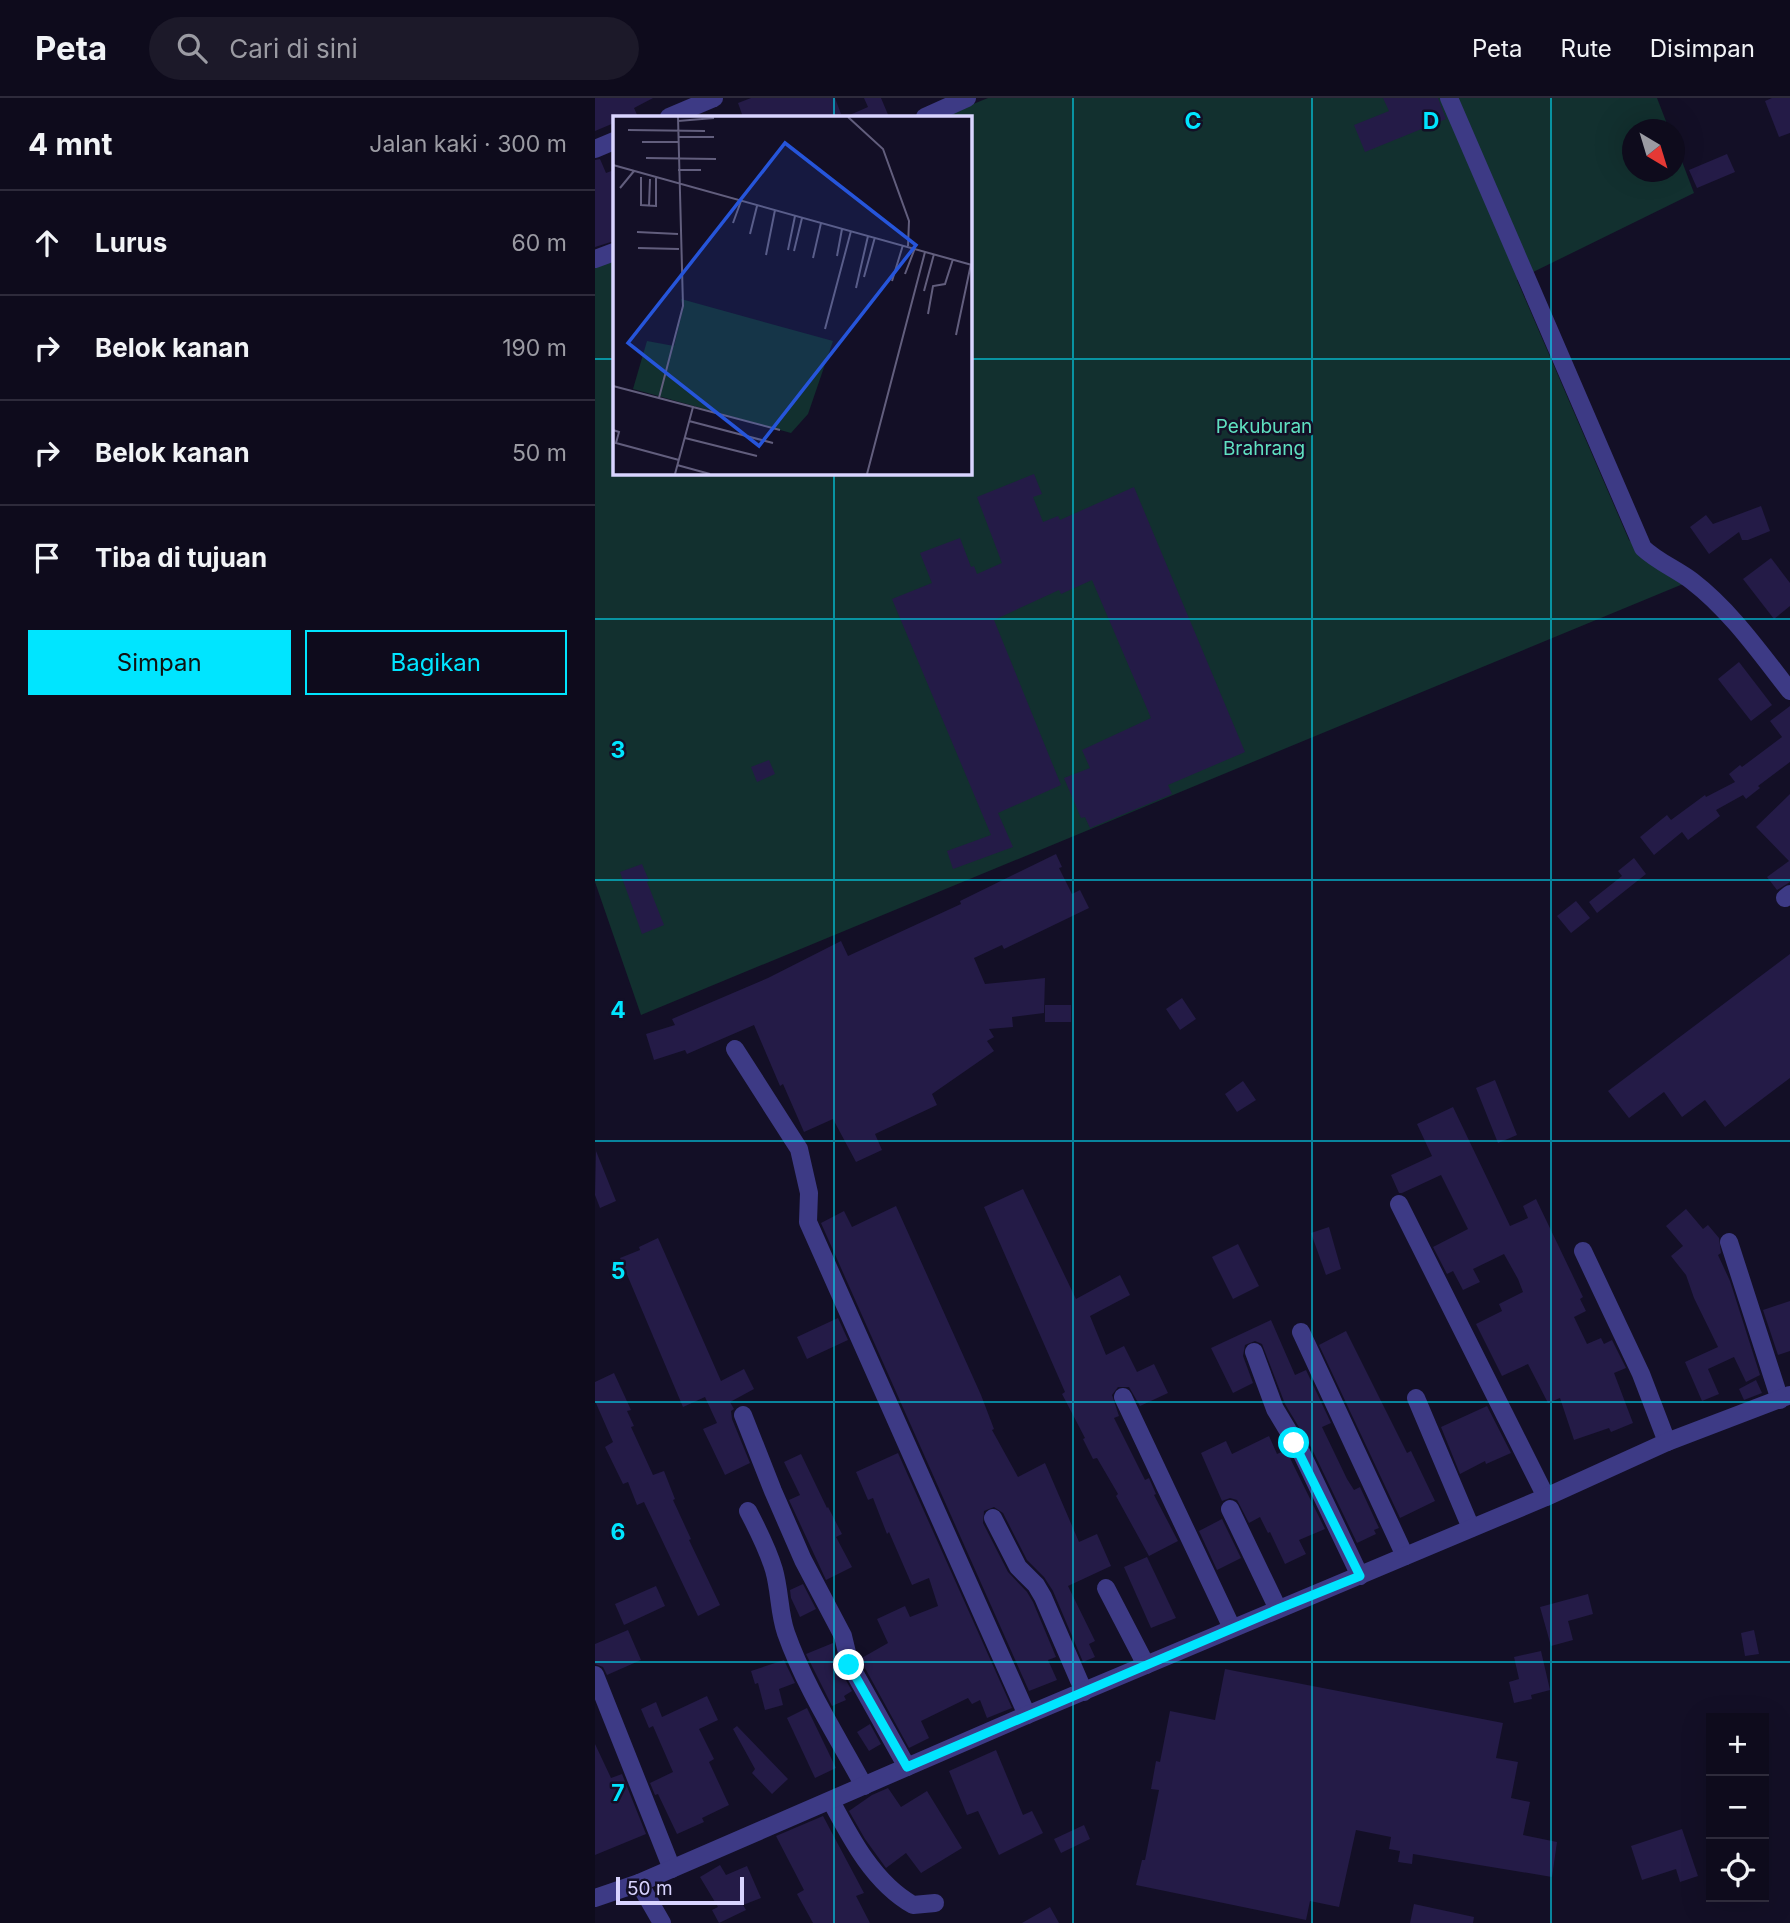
<!DOCTYPE html>
<html lang="id">
<head>
<meta charset="utf-8">
<style>
	body { margin:0; font-family:Inter,sans-serif; background:#1c1929; color:#f1f3f6 }
	.controls { position:absolute; right:21px; bottom:21px; display:grid; overflow:hidden; border-radius:0px; box-shadow:0 7px 28px #0002 }
	.controls button { width:63px; height:63px; display:grid; place-items:center; padding:0; border:0; border-bottom:2px solid #2e2b3b; background:#0e0b1c; color:#f1f3f6; font:35px sans-serif }
	.compass { position:absolute; left:1027px; top:21px; width:63px; height:63px; border-radius:50%; background:#0e0b1c; box-shadow:0 7px 28px #0002; rotate:142deg }
	.scale { position:absolute; left:21px; bottom:18px; width:128px; box-sizing:border-box; padding-left:7px; border:4px solid #d9d4ff; border-top:0; font-size:19px; line-height:24px; white-space:nowrap; color:#d9d4ff; -webkit-text-stroke:5px #130f26; paint-order:stroke }
	.stop { position:absolute; width:21px; height:21px; margin:-16px; border:5px solid #00e5ff; border-radius:50%; background:#fff }
	.stop.end { background:#00e5ff; border-color:#fff; box-shadow:0 2px 7px #0008 }
	.list { margin:0; padding:0; list-style:none }
	h2 { display:flex; justify-content:space-between; align-items:center; height:91px; margin:0; padding:0 28px; font-size:30px }
	h2 small { font-size:23px; font-weight:400; color:#9b9ba3 }
	.list li { display:grid; grid-template-columns:46px 1fr auto; gap:21px; align-items:center; box-sizing:border-box; height:105px; padding:0 28px; border-top:2px solid #2e2b3b }
	.list b { display:block; font-size:26px; white-space:nowrap }
	.list em { font-size:23px; font-style:normal; color:#9b9ba3 }
	.actions { display:flex; gap:14px; padding:21px 28px }
	.actions a { flex:1; padding:16px 0; border:2px solid #00e5ff; border-radius:0px; text-align:center; font-size:24px; color:#00e5ff }
	.actions .main { background:#00e5ff; color:#111 }
	.icon { flex:none; width:38px; height:38px; fill:none; stroke:currentColor; stroke-width:2; stroke-linecap:round; stroke-linejoin:round }
	.map { position:relative; flex:none; width:1195px; height:1825px; overflow:hidden }
	header { display:flex; align-items:center; gap:42px; box-sizing:border-box; height:98px; padding:0 35px; background:#0e0b1c; border-bottom:2px solid #2e2b3b }
	header strong { font-size:33px }
	nav { display:flex; gap:38px; margin-inline-start:auto; font-size:24px }
	.search { width:490px; height:63px; background:#1c1929; display:flex; align-items:center; gap:18px; box-sizing:border-box; padding:0 24px; border-radius:38px; color:#9b9ba3; font-size:26px }
	main { display:flex }
	aside { flex:1; background:#0e0b1c }
	.map>svg:first-child { display:block }
	.green { fill:#12302f }
	.building { fill:#241b47 }
	.lines { fill:none; stroke-linecap:round; stroke-linejoin:round }
	.street { stroke:#3d3a85; stroke-width:18 }
	.route { stroke:#00e5ff; stroke-width:9 }
	.grid { fill:none; stroke:#00e5ff; stroke-width:2; stroke-opacity:0.55 }
	.labels { text-anchor:middle; stroke-width:5; stroke-linejoin:round; paint-order:stroke }
	.park-label { font-size:19px; fill:#5fe0c0; stroke:#130f26 }
	.inset-road { fill:none; stroke:#625e7d; stroke-width:2 }
	.view { fill:#2655da; fill-opacity:0.15; stroke:#2655da; stroke-width:3.5 }
	.inset-edge { fill:none; stroke:#d9d4ff; stroke-width:3.5 }
	.grid-label { font-size:23px; text-anchor:middle; font-weight:bold; fill:#00e5ff; stroke:#130f26; stroke-width:5; stroke-linejoin:round; paint-order:stroke }
</style>
</head>
<body>
<header>
<strong>Peta</strong>
<div class="search"><svg class="icon" aria-label="search" viewBox="0 0 24 24"><circle cx="10" cy="10" r="6"/><path d="M15 15l6 6"/></svg>Cari di sini</div>
<nav><a>Peta</a><a>Rute</a><a>Disimpan</a></nav>
</header>
<main>
<aside>
<h2>4 mnt<small>Jalan kaki · 300 m</small></h2>
<ul class="list">
<li><svg class="icon" aria-label="ahead" viewBox="0 0 24 24"><path d="M12 20V5M6 11l6-6 6 6"/></svg><div><b>Lurus</b></div><em>60 m</em></li>
<li><svg class="icon" aria-label="right" viewBox="0 0 24 24"><path d="M7 20v-9h11M14 6l5 5-5 5"/></svg><div><b>Belok kanan</b></div><em>190 m</em></li>
<li><svg class="icon" aria-label="right" viewBox="0 0 24 24"><path d="M7 20v-9h11M14 6l5 5-5 5"/></svg><div><b>Belok kanan</b></div><em>50 m</em></li>
<li><svg class="icon" aria-label="arrive" viewBox="0 0 24 24"><path d="M6 21V4h12l-3 4 3 4H6"/></svg><div><b>Tiba di tujuan</b></div></li>
</ul>
<div class="actions"><a class="main">Simpan</a><a>Bagikan</a></div>
</aside>
<div class="map">
<svg width="1195" height="1825" viewBox="0 0 1195 1825">
	<rect width="100%" height="100%" fill="#130f26"/>
	<polygon class="green" points="393,0 1062,0 1074,31 1038,32 1038,74 1080,74 1080,45 1099,95 922,182 1034,442 1088,486 46,917 0,784 0,161 19,153 19,374 374,374 374,19 346,19"/>
	<g class="building">
		<polygon points="0,0 58,0 39,10 43,19 19,19 19,25 0,33"/>
		<polygon points="156,0 240,0 246,16 238,19 148,19 143,5"/>
		<polygon points="269,0 286,0 294,19 250,19 273,9"/>
		<polygon points="788,0 843,0 851,21 770,54 759,27 794,13"/>
		<polygon points="1177,0 1195,0 1195,35 1184,39 1170,3"/>
		<polygon points="1132,56 1140,74 1102,90 1094,72"/>
		<polygon points="5,61 11,75 19,72 19,143 0,149 0,62"/>
		<polygon points="439,376 447,396 438,399 448,424 463,418 465,422 539,389 650,654 573,687 577,696 495,730 490,719 486,720 469,680 495,670 487,652 556,620 497,482 466,496 464,492 399,522 466,687 403,715 418,749 358,771 352,753 396,737 297,501 337,485 325,455 365,440 376,469 379,468 382,476 407,465 382,399"/>
		<polygon points="1166,408 1175,433 1153,442 1147,442 1144,434 1114,456 1095,429 1111,417 1118,426"/>
		<polygon points="1176,460 1195,485 1195,508 1179,521 1148,481"/>
		<polygon points="1144,564 1177,607 1156,623 1123,581"/>
		<polygon points="1195,608 1195,664 1163,688 1165,690 1151,701 1148,697 1121,712 1125,718 1093,742 1087,734 1059,757 1045,739 1072,717 1076,722 1110,697 1111,699 1140,684 1134,676 1145,667 1147,669 1187,639 1175,623"/>
		<polygon points="174,662 180,676 162,684 156,669"/>
		<polygon points="1195,696 1195,784 1182,792 1172,779 1194,763 1161,729"/>
		<polygon points="461,756 467,769 464,770 477,796 485,792 494,810 409,851 407,847 379,860 390,886 450,880 449,915 417,919 418,929 394,931 399,939 392,943 399,953 337,996 342,1007 280,1036 287,1052 261,1064 238,1021 209,1034 188,986 185,988 159,927 92,956 90,952 59,962 51,936 80,927 77,921 173,880 246,843 253,858 366,806 365,803"/>
		<polygon points="1039,760 1051,776 1002,815 994,804 1027,778 1023,773"/>
		<polygon points="47,766 54,783 52,784 69,827 47,836 25,774"/>
		<polygon points="981,803 995,820 976,835 962,818"/>
		<polygon points="1195,856 1195,980 1130,1029 1110,1002 1087,1019 1069,994 1034,1020 1013,993"/>
		<polygon points="587,900 601,921 585,932 571,911"/>
		<rect x="450" y="907" width="26" height="17"/>
		<polygon points="900,982 922,1037 903,1045 881,990"/>
		<polygon points="648,983 661,1002 642,1014 630,996"/>
		<polygon points="858,1009 915,1128 933,1120 928,1108 941,1101 988,1199 985,1201 991,1213 979,1219 992,1246 1006,1240 1009,1246 1017,1242 1031,1270 1019,1275 1038,1325 1016,1334 1014,1330 979,1342 965,1300 953,1305 933,1266 907,1278 881,1226 907,1213 904,1206 928,1194 923,1181 909,1156 878,1171 885,1184 868,1192 858,1173 852,1176 838,1149 873,1131 846,1077 807,1095 804,1095 796,1077 837,1058 822,1026"/>
		<polygon points="1,1053 21,1103 5,1110 0,1097"/>
		<polygon points="428,1091 481,1201 525,1177 535,1197 495,1218 511,1257 529,1248 542,1274 559,1266 573,1295 545,1308 534,1289 523,1289 517,1297 524,1318 519,1320 550,1382 554,1380 561,1396 559,1397 583,1443 554,1458 521,1398 523,1396 502,1360 498,1361 488,1341 490,1340 467,1296 470,1294 389,1109"/>
		<polygon points="301,1108 386,1297 399,1331 397,1332 423,1379 450,1365 484,1444 502,1436 516,1468 473,1488 500,1543 494,1546 500,1559 488,1564 458,1493 449,1479 432,1462 408,1415 399,1409 389,1413 388,1425 413,1474 432,1494 438,1504 461,1559 453,1562 462,1582 434,1593 226,1125 249,1113 257,1129"/>
		<polygon points="1091,1111 1108,1131 1113,1127 1124,1140 1126,1155 1123,1157 1135,1183 1165,1277 1151,1284 1139,1259 1113,1271 1124,1296 1107,1303 1090,1264 1123,1249 1099,1200 1091,1177 1076,1158 1088,1148 1071,1128"/>
		<polygon points="734,1129 746,1171 731,1177 716,1135"/>
		<polygon points="63,1140 126,1283 149,1271 159,1291 135,1304 139,1311 136,1313 137,1321 155,1365 130,1377 108,1331 122,1325 110,1299 88,1309 25,1160 45,1152 44,1149"/>
		<polygon points="643,1146 664,1188 638,1201 617,1159"/>
		<polygon points="1195,1203 1195,1253 1183,1257 1168,1212"/>
		<polygon points="243,1220 253,1242 212,1261 202,1239"/>
		<polygon points="676,1222 700,1277 711,1272 736,1325 727,1329 752,1381 759,1392 765,1389 784,1430 779,1432 781,1436 762,1445 717,1351 690,1306 667,1246 660,1243 650,1247 648,1258 658,1285 638,1295 616,1250"/>
		<polygon points="751,1233 812,1355 816,1353 840,1403 805,1420 724,1247"/>
		<polygon points="19,1275 36,1312 32,1313 39,1328 36,1329 58,1377 69,1373 80,1401 78,1402 96,1441 94,1442 125,1507 103,1518 49,1404 42,1407 33,1384 28,1386 10,1349 18,1344 0,1303 0,1284"/>
		<polygon points="1161,1282 1167,1295 1149,1302 1144,1291"/>
		<polygon points="892,1308 916,1355 891,1366 890,1363 865,1376 846,1329"/>
		<polygon points="674,1338 682,1356 691,1352 730,1431 704,1442 711,1456 690,1466 675,1434 673,1435 665,1419 654,1425 642,1402 635,1400 627,1403 606,1355 631,1343 637,1356"/>
		<polygon points="303,1355 417,1610 392,1620 385,1602 377,1606 373,1600 326,1623 334,1640 314,1650 265,1561 293,1545 282,1521 310,1508 315,1519 343,1508 334,1480 317,1487 294,1434 292,1436 278,1400 273,1402 261,1374"/>
		<polygon points="206,1356 232,1410 233,1409 247,1436 241,1439 257,1469 231,1482 194,1402 205,1397 189,1364"/>
		<polygon points="627,1421 646,1460 622,1472 604,1433"/>
		<polygon points="552,1459 581,1520 556,1530 529,1469"/>
		<polygon points="208,1486 221,1511 205,1519 196,1500 195,1492"/>
		<polygon points="61,1488 70,1508 29,1527 20,1506"/>
		<polygon points="993,1496 998,1516 973,1523 978,1542 956,1548 945,1509"/>
		<polygon points="33,1532 46,1562 12,1577 8,1569 0,1566 0,1546"/>
		<polygon points="1159,1532 1164,1556 1150,1558 1146,1535"/>
		<polygon points="238,1545 244,1570 257,1593 249,1598 251,1602 237,1608 211,1556"/>
		<polygon points="946,1553 955,1592 936,1597 937,1601 919,1605 914,1584 924,1581 919,1559"/>
		<polygon points="189,1562 200,1585 184,1591 188,1607 170,1612 163,1585 160,1586 156,1573"/>
		<polygon points="630,1571 908,1625 901,1660 923,1664 916,1700 935,1704 928,1737 962,1744 957,1779 818,1756 817,1766 803,1764 805,1753 794,1751 796,1739 761,1732 744,1809 715,1803 711,1822 541,1787 547,1762 550,1762 564,1692 556,1691 561,1663 565,1664 575,1613 620,1622"/>
		<polygon points="112,1598 123,1622 104,1631 119,1661 114,1664 134,1707 107,1720 109,1724 82,1736 63,1696 60,1697 55,1685 78,1674 58,1628 54,1630 46,1611 61,1604 67,1619"/>
		<polygon points="212,1610 241,1670 220,1680 192,1620"/>
		<polygon points="275,1626 286,1646 274,1653 262,1634"/>
		<polygon points="142,1628 193,1681 177,1696 157,1675 160,1671 138,1631"/>
		<polygon points="0,1646 16,1680 27,1676 51,1736 0,1757"/>
		<polygon points="401,1652 428,1717 437,1713 448,1735 404,1757 383,1713 372,1717 354,1673"/>
		<polygon points="293,1690 306,1709 332,1693 367,1750 326,1775 311,1755 291,1770 270,1741 254,1713 277,1697"/>
		<polygon points="228,1718 269,1795 261,1798 275,1825 218,1825 202,1796 209,1792 181,1738"/>
		<polygon points="489,1727 495,1741 466,1755 459,1741"/>
		<polygon points="1087,1731 1103,1778 1085,1784 1081,1771 1047,1782 1036,1748"/>
		<polygon points="125,1767 131,1777 152,1768 166,1800 148,1807 151,1812 124,1825 117,1812 123,1809 105,1779"/>
		<polygon points="819,1806 879,1819 878,1825 815,1825"/>
		<polygon points="455,1809 464,1825 427,1825"/>
	</g>
	<g class="lines">
		<g class="street">
			<path d="M854 0 1048 450C1063 464 1081 471 1097 483 1136 513 1165 555 1195 593"/>
			<polyline points="74,19 119,0"/>
			<polyline points="330,19 372,0"/>
			<polyline points="0,51 19,43"/>
			<polyline points="0,161 19,154"/>
			<polyline points="1190,800 1195,796"/>
			<polyline points="140,951 204,1051 214,1095 213,1124 432,1617"/>
			<polyline points="804,1106 951,1399"/>
			<polyline points="1134,1144 1185,1302"/>
			<polyline points="988,1153 1046,1276 1072,1344"/>
			<polyline points="706,1234 810,1458"/>
			<polyline points="659,1254 680,1311 707,1356 765,1478"/>
			<polyline points="528,1299 637,1530"/>
			<polyline points="821,1300 876,1430"/>
			<polyline points="148,1317 178,1393 208,1462 248,1538 255,1567 312,1669"/>
			<polyline points="635,1411 683,1511"/>
			<path d="M153 1413C163 1432 173 1452 179 1472 185 1493 184 1515 191 1535 210 1589 242 1638 269 1688"/>
			<polyline points="398,1420 423,1469 441,1487 448,1499 489,1594"/>
			<polyline points="511,1490 551,1567"/>
			<polyline points="0,1577 77,1771"/>
			<path d="M236 1703C256 1741 279 1785 318 1807L340 1805"/>
			<polyline points="44,1785 67,1825"/>
			<polyline points="0,1800 44,1785 432,1617 951,1399 1072,1344 1195,1297"/>
		</g>
	</g>
	<g class="lines">
		<polyline class="route" points="254,1567 312,1669 683,1511 765,1478 699,1345"/>
	</g>
	<path class="grid" d="M239 0V19M478 0V1825M717 0V1825M956 0V1825M0 261H19M374 261H1195M239 374V1825M0 521H1195M0 782H1195M0 1043H1195M0 1304H1195M0 1564H1195"/>
	<g class="labels">
		<g class="park-label">
			<text x="669" y="335">Pekuburan<tspan x="669" dy="22">Brahrang</tspan></text>
		</g>
	</g>
	<g transform="translate(18 18)">
		<rect width="359" height="359" fill="#130f26"/>
		<path d="M68 183 220 225 195 298 178 317 20 273 34 225 61 230 70 193Z" fill="#12302f"/>
		<path class="inset-road" d="M235 1 270 33 296 105 295 130M65 5 101 2M15 14 92 15M65 21H101M29 26H65M33 42 103 43M0 49 359 149M65 54H88M28 61V89L43 90V62M7 72 21 55M36 90 37 63M120 107 128 85M24 116 65 118M137 118 144 90M25 132 66 133M175 134 182 100M181 135 189 102M153 139 162 94M224 140 229 113M200 142 208 107M292 158 302 132M251 161 262 121M279 165 290 129M243 172 255 120M311 175 321 138M315 198 320 170 332 168 340 143M212 213 238 115M343 219 358 148M0 270 80 291 62 358M46 282 70 190 65 1M80 291 167 314M76 305 160 327M0 314 6 316 3 327 66 344M72 322 144 340M64 349 97 358M254 358 312 136"/>
		<path class="view" d="M172 27 303 129 146 330 15 227Z"/>
		<rect width="359" height="359" class="inset-edge"/>
	</g>
	<g class="grid-label">
		<text x="598" y="31">C</text>
		<text x="836" y="31">D</text>
		<text x="23" y="660">3</text>
		<text x="23" y="920">4</text>
		<text x="23" y="1181">5</text>
		<text x="23" y="1442">6</text>
		<text x="23" y="1703">7</text>
	</g>
</svg>
<div class="controls">
<button>+</button>
<button>−</button>
<button><svg class="icon" aria-label="locate" viewBox="0 0 24 24"><circle cx="12" cy="12" r="6"/><path d="M12 2v4M12 18v4M2 12h4M18 12h4"/></svg></button>
</div>
<svg class="compass" viewBox="-18 -18 36 36"><path d="M0-13l5 13h-10z" fill="#e53935"/><path d="M0 13l5-13h-10z" fill="#9b9ba3"/></svg>
<div class="scale">50 m</div>
<div class="stop" style="left:699px;top:1345px"></div>
<div class="stop end" style="left:254px;top:1567px"></div>
</div>
</main>
</body>
</html>
